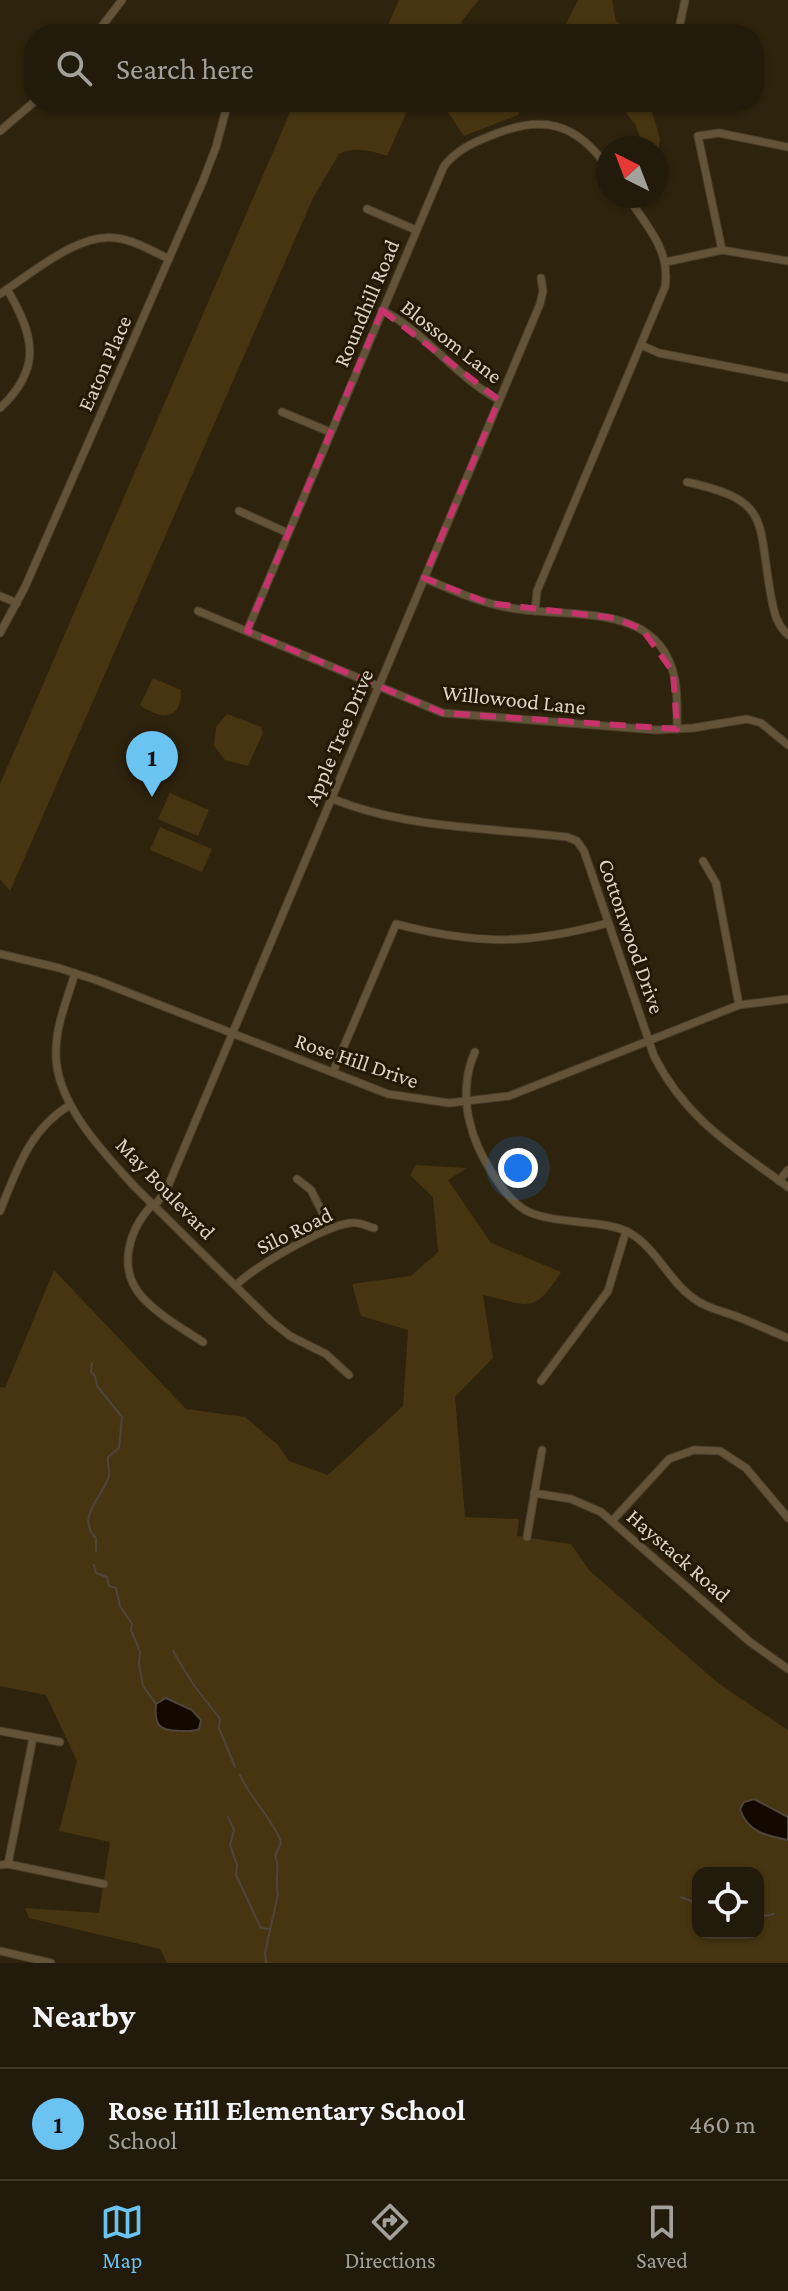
<!DOCTYPE html>
<html lang="en">
<head>
<meta charset="utf-8">
<style>
	body { margin:0; font-family:"Crimson Pro",serif; background:#2a2313; color:#f1f3f6 }
	.controls { position:absolute; right:24px; bottom:24px; display:grid; overflow:hidden; border-radius:16px; box-shadow:0 2px 6px #0004 }
	.controls button { width:72px; height:72px; display:grid; place-items:center; padding:0; border:0; border-bottom:2px solid #3f382b; background:#221a0a; color:#f1f3f6; font:40px sans-serif }
	.compass { position:absolute; left:596px; top:136px; width:72px; height:72px; border-radius:50%; background:#221a0a; box-shadow:0 2px 6px #0004; rotate:318deg }
	.you { position:absolute; left:518px; top:1168px; width:28px; height:28px; margin:-20px; border:6px solid #fff; border-radius:50%; background:#1a73e8; box-shadow:0 0 0 12px #1a73e833 }
	.badge { display:grid; place-items:center; width:52px; height:52px; border-radius:50%; background:#6ac3f1; color:#111; font-size:26px; font-weight:700 }
	.pin { position:absolute; translate:-50% -66px; filter:drop-shadow(0 2px 4px #0008) }
	.pin::after { content:''; position:absolute; top:42px; width:28px; height:24px; background:inherit; clip-path:polygon(0 0,100% 0,50% 100%) }
	.list { margin:0; padding:0; list-style:none }
	h2 { display:flex; justify-content:space-between; align-items:center; height:104px; margin:0; padding:0 32px; font-size:34px }
	h2 small { font-size:26px; font-weight:400; color:#a2a19c }
	.list li { display:grid; grid-template-columns:52px 1fr auto; gap:24px; align-items:center; box-sizing:border-box; height:112px; padding:0 32px; border-top:2px solid #3f382b }
	.list b { display:block; font-size:30px; white-space:nowrap }
	.list p { margin:0; font-size:26px; white-space:nowrap; color:#a2a19c }
	.list em { font-size:26px; font-style:normal; color:#a2a19c }
	.icon { flex:none; width:44px; height:44px; fill:none; stroke:currentColor; stroke-width:2; stroke-linecap:round; stroke-linejoin:round }
	.map { position:relative; flex:none; width:788px; height:1963px; overflow:hidden }
	.search { position:absolute; background:#221a0a; box-shadow:0 2px 6px #0004; left:24px; right:24px; top:24px; height:88px; display:flex; align-items:center; gap:20px; box-sizing:border-box; padding:0 28px; border-radius:32px; color:#a2a19c; font-size:30px }
	.sheet { height:216px; background:#221a0a }
	nav { display:flex; justify-content:space-around; align-items:center; box-sizing:border-box; height:112px; border-top:2px solid #3f382b; background:#221a0a; font-size:22px; color:#a2a19c }
	nav a { display:grid; justify-items:center; gap:4px }
	nav .on { color:#6ac3f1 }
	.map>svg:first-child { display:block }
	.green { fill:#463510; fill-rule:evenodd }
	.water { fill:#130900; stroke:#4f463b; stroke-width:2 }
	.lines { fill:none; stroke-linecap:round; stroke-linejoin:round }
	.stream { stroke:#4f463b; stroke-width:2 }
	.minor-casing { stroke:#4a3f2b; stroke-width:9 }
	.minor { stroke:#635439; stroke-width:7 }
	.marked { fill:none; stroke:#c6346b; stroke-width:6; stroke-dasharray:16 10; stroke-linejoin:round }
	.labels { text-anchor:middle; stroke-width:6; stroke-linejoin:round; paint-order:stroke }
	.street-label { font-size:22px; fill:#dad3c6; stroke:#241904 }
</style>
</head>
<body>
<div class="map">
<svg width="788" height="1963" viewBox="0 0 788 1963">
	<rect width="100%" height="100%" fill="#2e230d"/>
	<g class="green">
		<polygon points="399,0 479,0 461,22 466,34 384,34"/>
		<polygon points="578,0 612,0 616,21 624,26 628,34 561,34"/>
		<path d="M306 102H426L408 109 387 156C373 151 353 146 339 154L313 198 10 891 0 879V784L292 108Z"/>
		<polygon points="441,102 524,102 518,115 464,136"/>
		<polygon points="617,102 642,102 650,105 660,139 657,166 656,148 644,148 635,124"/>
		<path d="M153 678 181 690C182 721 160 720 140 705Z"/>
		<polygon points="227,714 261,727 263,733 248,766 225,760 214,746 216,727"/>
		<polygon points="170,793 209,810 198,836 158,819"/>
		<polygon points="160,827 212,849 202,872 150,850"/>
		<path d="M416 1165 467 1168 448 1180 491 1243 561 1272C533 1317 527 1304 483 1295L493 1358 455 1397 465 1517 519 1519 517 1536 571 1544 589 1570 718 1683 788 1730V1963H167L160 1949 29 1918 25 1908 99 1913 110 1842 59 1831 77 1761 46 1695 0 1686V1387L5 1388 54 1270 186 1409 245 1417 278 1445 289 1461 328 1475 403 1406 408 1330 361 1316 352 1284 411 1276 438 1252 433 1197 410 1175ZM698 1873H758V1933H698Z"/>
	</g>
	<g class="water">
		<path d="M166 1698 192 1710 201 1720 199 1729C192 1732 187 1731 180 1731 158 1731 154 1724 156 1704Z"/>
		<path d="M754 1799 788 1817V1840C767 1836 747 1832 740 1809L744 1802Z"/>
	</g>
	<g class="lines">
		<g class="stream">
			<path d="M92 1363 91 1372 95 1376 97 1386 122 1417 119 1448 108 1457C107 1463 110 1471 109 1476 103 1497 75 1517 96 1538V1551"/>
			<polyline points="94,1565 96,1573 107,1577 109,1586 116,1588 120,1606 132,1624 131,1630 140,1652 139,1664 143,1686 156,1704"/>
			<polyline points="173,1651 193,1684 220,1719 219,1728 235,1767"/>
			<path d="M240 1775C251 1800 272 1817 281 1842L275 1856C281 1868 274 1880 278 1894L265 1953 266 1963"/>
			<polyline points="228,1817 234,1830 230,1845 237,1865 236,1875 261,1928 270,1929"/>
			<polyline points="681,1897 698,1904"/>
			<polyline points="758,1917 774,1914"/>
		</g>
		<defs>
			<g id="minor">
				<polyline points="679,29 685,0"/>
				<polyline points="96,34 122,0"/>
				<polyline points="0,131 34,102"/>
				<polyline points="367,209 416,230"/>
				<polyline points="722,250 698,136 719,133 788,147"/>
				<polyline points="666,262 722,250 788,261"/>
				<path d="M0 294C31 274 79 232 116 238 134 240 152 251 169 259"/>
				<path d="M382 310C426 333 456 377 499 400"/>
				<polyline points="641,345 659,353 788,378"/>
				<path d="M0 408C43 368 34 335 7 289"/>
				<polyline points="282,412 330,432"/>
				<path d="M687 482C773 501 757 521 771 596 774 612 776 624 788 635"/>
				<polyline points="239,511 288,533"/>
				<path d="M424 578C452 590 480 603 511 608 570 619 660 600 675 680 678 696 677 713 677 729"/>
				<polyline points="0,596 17,603"/>
				<polyline points="198,611 443,713 656,730 693,728 747,719 761,723 788,745"/>
				<path d="M535 611 537 591 665 287C671 250 646 225 627 196"/>
				<path d="M247 631 444 166C457 150 472 143 490 136 542 114 576 122 608 168"/>
				<polyline points="0,633 25,587 203,181 216,147 228,102"/>
				<path d="M331 798C401 828 491 828 567 837L577 841 584 851 654 1056C686 1119 732 1146 788 1187"/>
				<polyline points="703,861 716,883 739,1005"/>
				<polyline points="0,954 59,968 96,980 388,1094 449,1103 509,1096 739,1005 788,999"/>
				<path d="M75 973C68 997 56 1025 56 1051 54 1101 102 1151 134 1186L271 1321 290 1336 326 1354 349 1375"/>
				<path d="M475 1052C465 1073 464 1101 470 1123 476 1150 504 1201 529 1212 558 1225 605 1219 630 1233 657 1249 668 1280 693 1298 707 1309 727 1312 743 1319 758 1325 773 1332 788 1338"/>
				<path d="M333 1072 396 924C477 945 527 945 608 923"/>
				<polyline points="297,1179 311,1190 330,1228"/>
				<polyline points="779,1181 788,1170"/>
				<path d="M153 1204C129 1229 116 1269 143 1298 160 1316 183 1329 203 1342"/>
				<polyline points="155,1205 166,1191 540,304 543,291 541,278"/>
				<path d="M0 1211C17 1169 30 1129 70 1105"/>
				<path d="M236 1285C256 1266 322 1227 350 1223 358 1221 366 1226 374 1228"/>
				<polyline points="541,1381 608,1291 626,1231"/>
				<polyline points="534,1493 571,1499 601,1512 750,1642 788,1669"/>
				<polyline points="612,1521 669,1459 694,1450 720,1451 746,1468 788,1518"/>
				<polyline points="527,1537 542,1450"/>
				<polyline points="0,1731 60,1742"/>
				<polyline points="8,1864 33,1738"/>
				<polyline points="0,1865 8,1864 104,1884"/>
				<polyline points="0,1951 51,1963"/>
			</g>
		</defs>
		<use href="#minor" class="minor-casing"/>
		<use href="#minor" class="minor"/>
	</g>
	<path class="marked" d="M382 310 499 400 424 578 488 603 614 618 642 629 673 672 677 729 443 713 247 631Z"/>
	<g class="labels">
		<g class="street-label">
			<text transform="translate(366 303) rotate(-67)" y="8">Roundhill Road</text>
			<text transform="translate(452 341) rotate(38)" y="8">Blossom Lane</text>
			<text transform="translate(104 363) rotate(-66)" y="8">Eaton Place</text>
			<text transform="translate(514 699) rotate(6)" y="8">Willowood Lane</text>
			<text transform="translate(338 737) rotate(-67)" y="8">Apple Tree Drive</text>
			<text transform="translate(632 936) rotate(71)" y="8">Cottonwood Drive</text>
			<text transform="translate(357 1060) rotate(19)" y="8">Rose Hill Drive</text>
			<text transform="translate(166 1188) rotate(46)" y="8">May Boulevard</text>
			<text transform="translate(294 1230) rotate(-26)" y="8">Silo Road</text>
			<text transform="translate(679 1555) rotate(41)" y="8">Haystack Road</text>
		</g>
	</g>
</svg>
<div class="controls">
<button><svg class="icon" aria-label="locate" viewBox="0 0 24 24"><circle cx="12" cy="12" r="6"/><path d="M12 2v4M12 18v4M2 12h4M18 12h4"/></svg></button>
</div>
<svg class="compass" viewBox="-18 -18 36 36"><path d="M0-13l5 13h-10z" fill="#e53935"/><path d="M0 13l5-13h-10z" fill="#a2a19c"/></svg>
<div class="you"></div>
<div class="pin badge" style="left:152px;top:797px">1</div>
<div class="search"><svg class="icon" aria-label="search" viewBox="0 0 24 24"><circle cx="10" cy="10" r="6"/><path d="M15 15l6 6"/></svg>Search here</div>
</div>
<section class="sheet">
<h2>Nearby<small></small></h2>
<ul class="list">
<li><span class="badge">1</span><div><b>Rose Hill Elementary School</b><p>School</p></div><em>460 m</em></li>
</ul>
</section>
<nav>
<a class="on"><svg class="icon" aria-label="map" viewBox="0 0 24 24"><path d="M3 6l6-2 6 2 6-2v14l-6 2-6-2-6 2zM9 4v14M15 6v14"/></svg>Map</a>
<a><svg class="icon" aria-label="directions" viewBox="0 0 24 24"><path d="M12 3l9 9-9 9-9-9zM9 14v-3h6M13 9l2 2-2 2"/></svg>Directions</a>
<a><svg class="icon" aria-label="saved" viewBox="0 0 24 24"><path d="M7 4h10v16l-5-4-5 4z"/></svg>Saved</a>
</nav>
</body>
</html>
